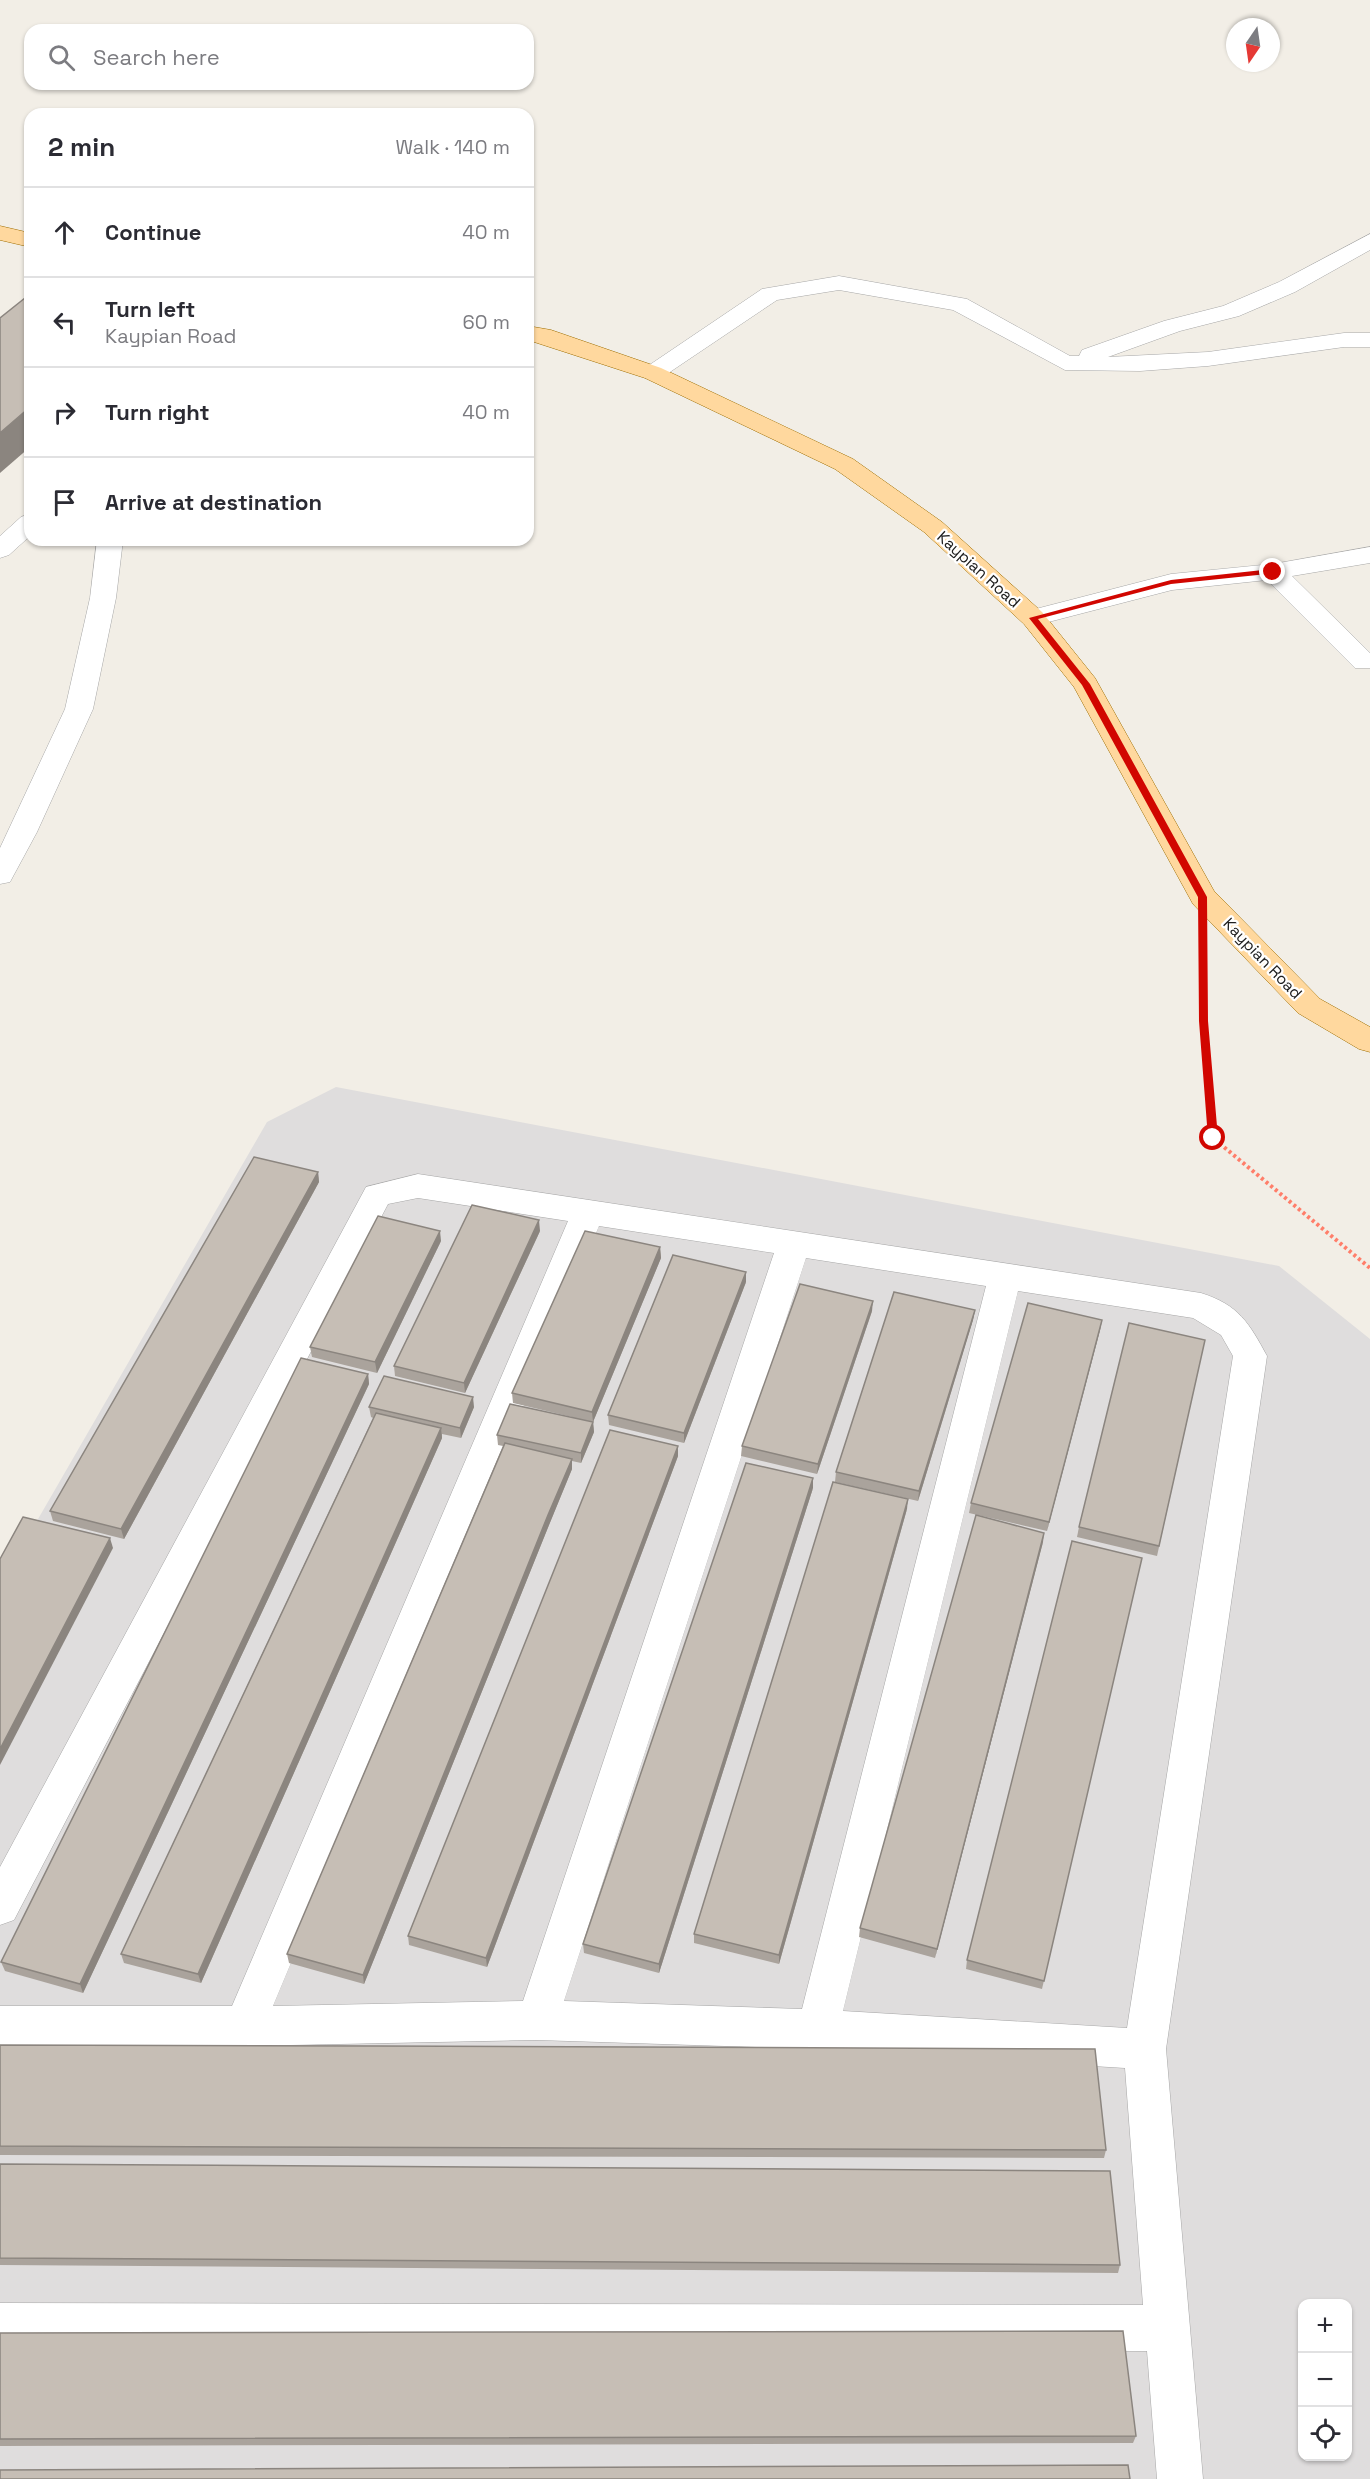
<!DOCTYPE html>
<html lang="en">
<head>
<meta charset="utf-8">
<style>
	body { margin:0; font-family:"Space Grotesk",sans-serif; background:#f2f2f3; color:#2b2b33 }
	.controls { position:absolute; right:18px; bottom:18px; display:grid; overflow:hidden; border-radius:12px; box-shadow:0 2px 4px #0004 }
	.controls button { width:54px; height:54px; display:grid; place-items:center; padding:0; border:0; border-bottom:2px solid #e1e1e2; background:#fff; color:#2b2b33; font:30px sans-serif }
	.compass { position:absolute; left:1226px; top:18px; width:54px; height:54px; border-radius:50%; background:#fff; box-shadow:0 2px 4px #0004; rotate:193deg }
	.stop { position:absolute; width:18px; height:18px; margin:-14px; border:4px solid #d10600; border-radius:50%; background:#fff }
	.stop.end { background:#d10600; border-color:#fff; box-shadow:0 2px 6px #0008 }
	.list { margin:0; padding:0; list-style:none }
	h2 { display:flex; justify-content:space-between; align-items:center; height:78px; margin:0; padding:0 24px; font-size:26px }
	h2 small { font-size:20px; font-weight:400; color:#7c7c81 }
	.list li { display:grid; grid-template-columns:39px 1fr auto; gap:18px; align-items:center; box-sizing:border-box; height:90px; padding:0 24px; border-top:2px solid #e1e1e2 }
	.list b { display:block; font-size:22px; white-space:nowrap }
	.list p { margin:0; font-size:20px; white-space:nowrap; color:#7c7c81 }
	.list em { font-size:20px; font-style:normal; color:#7c7c81 }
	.icon { flex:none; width:33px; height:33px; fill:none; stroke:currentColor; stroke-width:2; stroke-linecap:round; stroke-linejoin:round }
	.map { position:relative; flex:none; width:1370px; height:2479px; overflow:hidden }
	.search { position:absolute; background:#fff; box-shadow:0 2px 4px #0004; left:24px; top:24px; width:510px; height:66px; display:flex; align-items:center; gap:15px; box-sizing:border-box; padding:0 21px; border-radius:18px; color:#7c7c81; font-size:22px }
	.panel { position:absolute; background:#fff; box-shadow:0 2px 4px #0004; left:24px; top:108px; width:510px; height:438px; border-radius:18px }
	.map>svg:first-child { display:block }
	.residential { fill:#dfdddd; fill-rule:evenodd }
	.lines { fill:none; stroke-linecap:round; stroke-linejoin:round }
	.minor-casing { stroke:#a7a7a7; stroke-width:1 }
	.major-casing { stroke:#9d6d00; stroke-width:1 }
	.path-far1 { stroke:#ff7e6a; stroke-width:3; stroke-dasharray:2 2; stroke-linecap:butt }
	.path { stroke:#ff7e6a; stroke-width:4; stroke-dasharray:3 3; stroke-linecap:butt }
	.minor { fill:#fff; fill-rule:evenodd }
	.major { fill:#ffd89e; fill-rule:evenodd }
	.wall { fill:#aaa39c }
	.shaded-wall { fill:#8b857f }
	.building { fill:#c6beb5; stroke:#8b857f; stroke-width:1.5 }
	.route { fill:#d10600 }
	.labels { text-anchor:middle; stroke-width:4.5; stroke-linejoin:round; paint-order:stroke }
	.far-street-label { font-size:16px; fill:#202020; stroke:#fff }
</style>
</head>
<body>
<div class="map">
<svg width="1370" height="2479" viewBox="0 0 1370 2479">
	<rect width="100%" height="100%" fill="#f2eee6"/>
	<path class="residential" d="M336 1087 1279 1266 1370 1339V2479H0V1585L267 1122ZM1302 2304H1348V2456H1302Z"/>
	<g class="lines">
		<defs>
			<g id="minor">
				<polygon points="1370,234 1370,250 1295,292 1239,316 1180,331 1108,357 1208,352 1344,333 1370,333 1370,347 1344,347 1208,366 1140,371 1065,370 953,310 839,290 777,300 661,378 645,378 641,373 645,368 762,289 839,276 967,299 1070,356 1079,356 1082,350 1164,321 1223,306 1279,282"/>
				<polygon points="30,514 30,536 9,555 0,558 0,536 21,517"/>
				<polygon points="97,540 123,540 116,598 93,709 37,832 10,882 0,884 0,848 65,709 90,598"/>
				<polygon points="1370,547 1370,563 1292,576 1370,653 1370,668 1355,668 1267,580 1172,590 1033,626 1024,624 1020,618 1024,612 1171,574 1273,564"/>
				<path d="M418 1174 1201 1293C1239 1305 1249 1323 1267 1356L1166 2049 1203 2479H1157L1147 2351 0 2349V2303L1143 2305 1125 2068 818 2049 537 2040 244 2046H0V2006H232L568 1221 418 1198 388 1204 14 1920 0 1925V1867L366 1187ZM599 1226 774 1253 523 2001 273 2006ZM806 1258 986 1286 802 2009 564 2001ZM1018 1291 1193 1318 1221 1335 1233 1356 1127 2028 843 2011Z"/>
			</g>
			<g id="major">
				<polygon points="0,226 30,233 30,247 0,240"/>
				<polygon points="528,326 551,330 661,368 853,459 942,522 1042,612 1095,678 1214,891 1320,999 1370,1027 1370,1052 1359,1049 1298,1013 1193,904 1074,687 1024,624 924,532 835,469 645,378 528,340"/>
			</g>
		</defs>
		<use href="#minor" class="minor-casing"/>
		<use href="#major" class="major-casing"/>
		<polyline class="path-far1" points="1203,962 1203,969"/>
		<polyline class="path" points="1203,967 1203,1021 1213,1138 1370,1268"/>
		<use href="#minor" class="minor"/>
		<use href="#major" class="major"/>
	</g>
	<g class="wall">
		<polygon points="318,1172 319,1182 124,1539 53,1521 50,1511"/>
		<polygon points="540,1231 465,1393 395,1376 394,1366"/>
		<polygon points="441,1241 377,1373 312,1357 310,1347"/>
		<polygon points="660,1247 661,1258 593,1422 594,1432 581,1463 572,1461 572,1469 549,1525 364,1984 289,1963 287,1954 503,1446 498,1445 497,1435 572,1417 513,1403 512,1393"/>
		<polygon points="746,1282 684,1443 609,1425 608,1415"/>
		<polygon points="975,1310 973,1320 918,1501 835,1482 836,1472"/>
		<polygon points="872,1311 817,1474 741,1456 742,1446"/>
		<polygon points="1102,1320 1100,1330 1047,1531 969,1513 971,1503"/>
		<polygon points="1205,1340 1157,1556 1077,1537 1079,1527"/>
		<polygon points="368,1374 369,1384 83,1993 5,1971 1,1962"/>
		<polygon points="369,1407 474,1407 461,1438 442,1434 442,1438 201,1983 124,1963 121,1954 373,1418 371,1417"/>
		<polygon points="678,1446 678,1456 487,1967 409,1945 408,1936"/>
		<polygon points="813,1488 659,1973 584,1953 583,1944"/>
		<polygon points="907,1509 779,1964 694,1943 694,1934"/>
		<polygon points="1043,1542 935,1958 859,1937 860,1928"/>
		<polygon points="1142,1558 1042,1989 966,1969 967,1960"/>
		<polygon points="0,2045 1106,2150 1104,2158 0,2155"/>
		<polygon points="0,2164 1120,2265 1118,2273 0,2265"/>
		<polygon points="0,2333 1136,2436 1133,2443 0,2446"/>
	</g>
	<g class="shaded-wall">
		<polygon points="30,407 30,447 0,473 0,433"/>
		<polygon points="318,1172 319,1182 124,1539 121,1529"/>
		<polygon points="539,1220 540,1231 465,1393 464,1383"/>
		<polygon points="440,1231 441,1241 377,1373 375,1362"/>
		<polygon points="660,1247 661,1258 593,1422 592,1412"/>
		<polygon points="746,1272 746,1282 684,1443 684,1433"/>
		<polygon points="873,1301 872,1311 817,1474 818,1464"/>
		<polygon points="975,1310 973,1320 918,1501 919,1491"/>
		<polygon points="1102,1320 1100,1330 1047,1531 1049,1522"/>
		<polygon points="368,1374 369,1384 83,1993 80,1984"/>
		<polygon points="473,1397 474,1407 461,1438 460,1428"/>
		<polygon points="593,1422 594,1432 581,1463 581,1453"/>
		<polygon points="441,1428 442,1438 201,1983 198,1974"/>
		<polygon points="678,1446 678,1456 487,1967 486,1958"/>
		<polygon points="572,1459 572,1469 549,1525 364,1984 363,1975 548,1515"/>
		<polygon points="813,1478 813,1488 659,1973 659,1964"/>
		<polygon points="908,1499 907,1509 779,1964 779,1955"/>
		<polygon points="1044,1533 1043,1542 935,1958 937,1949"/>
		<polygon points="110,1538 113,1548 0,1765 0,1749"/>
	</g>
	<g class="building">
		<polygon points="30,294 30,407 0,433 0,318"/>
		<polygon points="254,1157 318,1172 121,1529 50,1511"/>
		<polygon points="472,1205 539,1220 464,1383 394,1366"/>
		<polygon points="378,1216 440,1231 375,1362 310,1347"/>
		<polygon points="585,1231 660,1247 592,1412 512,1393"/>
		<polygon points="673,1255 746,1272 684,1433 608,1415"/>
		<polygon points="800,1284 873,1301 818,1464 742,1446"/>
		<polygon points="894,1292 975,1310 919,1491 836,1472"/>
		<polygon points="1028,1303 1102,1320 1049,1522 971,1503"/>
		<polygon points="1129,1323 1205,1340 1159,1546 1079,1527"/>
		<polygon points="301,1358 368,1374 80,1984 1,1962"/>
		<polygon points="384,1376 473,1397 460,1428 369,1407"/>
		<polygon points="510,1404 593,1422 581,1453 497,1435"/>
		<polygon points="376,1413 441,1428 198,1974 121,1954"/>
		<polygon points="610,1430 678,1446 486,1958 408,1936"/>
		<polygon points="505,1443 572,1459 548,1515 363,1975 287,1954"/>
		<polygon points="746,1463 813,1478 659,1964 583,1944"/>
		<polygon points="833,1482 908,1499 779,1955 694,1934"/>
		<polygon points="976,1515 1044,1533 937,1949 860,1928"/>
		<polygon points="23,1517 110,1538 0,1749 0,1559"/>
		<polygon points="1072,1541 1142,1558 1044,1981 967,1960"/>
		<polygon points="0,2045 379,2046 1095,2049 1106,2150 0,2146"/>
		<polygon points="0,2164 1110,2171 1120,2265 0,2258"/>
		<polygon points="1123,2331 1136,2436 0,2439 0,2333"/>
		<polygon points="1128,2465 1130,2479 0,2479 0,2470"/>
	</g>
	<polygon class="route" points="1273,569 1276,573 1171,584 1038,619 1090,684 1207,897 1208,1021 1218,1138 1213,1142 1208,1138 1199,1021 1198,897 1082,685 1029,618 1171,580"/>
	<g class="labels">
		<g class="far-street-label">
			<text transform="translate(979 569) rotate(42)" y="6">Kaypian Road</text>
			<text transform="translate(1263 958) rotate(46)" y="6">Kaypian Road</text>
		</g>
	</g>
</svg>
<div class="controls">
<button>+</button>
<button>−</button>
<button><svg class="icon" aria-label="locate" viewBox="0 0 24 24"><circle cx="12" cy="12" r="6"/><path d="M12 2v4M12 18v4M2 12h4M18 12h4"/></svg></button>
</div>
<svg class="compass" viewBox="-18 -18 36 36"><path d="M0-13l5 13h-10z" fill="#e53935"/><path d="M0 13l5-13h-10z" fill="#7c7c81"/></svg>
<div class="stop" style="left:1213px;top:1138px"></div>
<div class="stop end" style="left:1273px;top:572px"></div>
<div class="search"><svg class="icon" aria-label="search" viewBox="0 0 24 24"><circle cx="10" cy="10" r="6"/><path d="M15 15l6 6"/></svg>Search here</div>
<section class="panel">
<h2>2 min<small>Walk · 140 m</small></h2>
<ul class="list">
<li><svg class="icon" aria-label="ahead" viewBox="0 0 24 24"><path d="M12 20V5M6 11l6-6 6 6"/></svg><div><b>Continue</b></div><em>40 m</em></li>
<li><svg class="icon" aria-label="left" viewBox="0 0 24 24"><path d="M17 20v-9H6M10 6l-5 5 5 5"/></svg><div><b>Turn left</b><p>Kaypian Road</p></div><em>60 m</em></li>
<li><svg class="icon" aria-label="right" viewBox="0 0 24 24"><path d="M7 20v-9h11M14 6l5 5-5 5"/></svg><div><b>Turn right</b></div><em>40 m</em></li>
<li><svg class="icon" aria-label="arrive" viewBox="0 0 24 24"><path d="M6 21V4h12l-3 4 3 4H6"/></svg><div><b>Arrive at destination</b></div></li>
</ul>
</section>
</div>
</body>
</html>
